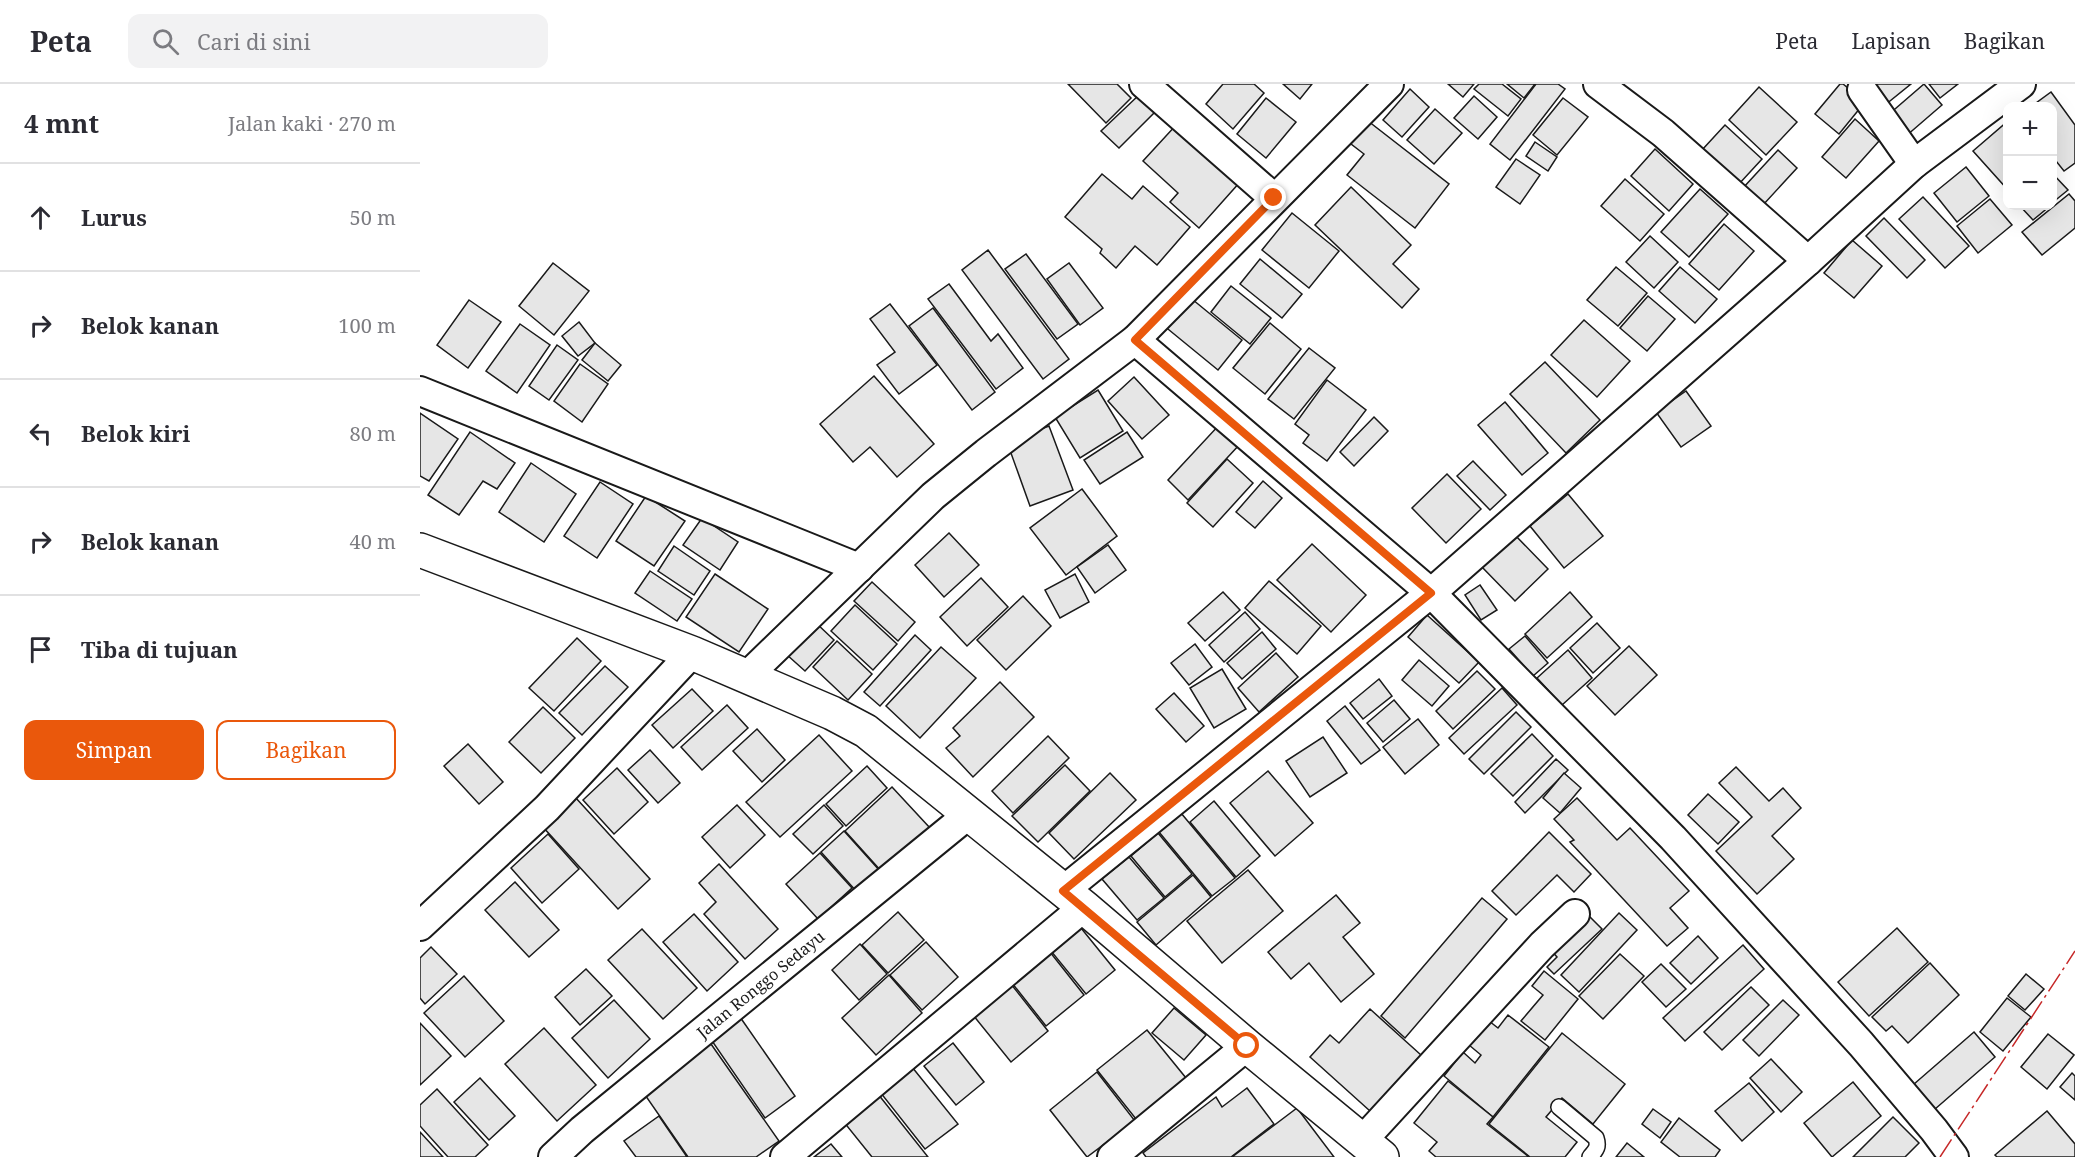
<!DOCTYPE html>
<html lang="id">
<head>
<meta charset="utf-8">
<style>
	body { margin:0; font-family:"Noto Serif",serif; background:#f2f2f3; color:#2b2b33 }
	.controls { position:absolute; right:18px; top:18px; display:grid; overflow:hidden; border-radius:12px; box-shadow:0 6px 24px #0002 }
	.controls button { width:54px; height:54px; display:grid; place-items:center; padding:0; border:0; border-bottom:2px solid #e1e1e2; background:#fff; color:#2b2b33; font:30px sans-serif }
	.stop { position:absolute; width:18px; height:18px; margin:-14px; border:4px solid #ea580c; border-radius:50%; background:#fff }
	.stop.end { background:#ea580c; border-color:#fff; box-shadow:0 2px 6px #0008 }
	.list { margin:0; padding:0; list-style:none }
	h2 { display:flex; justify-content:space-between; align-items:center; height:78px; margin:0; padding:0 24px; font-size:26px }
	h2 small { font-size:20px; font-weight:400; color:#7c7c81 }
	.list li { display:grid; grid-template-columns:39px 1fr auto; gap:18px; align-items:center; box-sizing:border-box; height:108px; padding:0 24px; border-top:2px solid #e1e1e2 }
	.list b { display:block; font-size:22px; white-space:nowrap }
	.list em { font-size:20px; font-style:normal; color:#7c7c81 }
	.actions { display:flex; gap:12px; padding:18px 24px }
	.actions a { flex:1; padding:14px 0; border:2px solid #ea580c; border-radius:12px; text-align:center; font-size:21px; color:#ea580c }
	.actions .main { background:#ea580c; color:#fff }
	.icon { flex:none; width:33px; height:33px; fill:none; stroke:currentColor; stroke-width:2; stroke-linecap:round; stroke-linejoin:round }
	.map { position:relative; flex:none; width:1655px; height:1073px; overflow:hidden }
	header { display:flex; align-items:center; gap:36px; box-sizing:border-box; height:84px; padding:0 30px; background:#fff; border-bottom:2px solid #e1e1e2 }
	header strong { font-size:28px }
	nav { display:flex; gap:33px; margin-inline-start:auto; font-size:21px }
	.search { width:420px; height:54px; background:#f2f2f3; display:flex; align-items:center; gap:15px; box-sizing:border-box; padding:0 21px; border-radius:12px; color:#7c7c81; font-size:22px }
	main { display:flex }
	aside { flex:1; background:#fff }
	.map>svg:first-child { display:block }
	.building { fill:#e6e6e6; stroke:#1a1a1a; stroke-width:1.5 }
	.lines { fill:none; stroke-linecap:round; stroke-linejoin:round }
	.lane-casing { stroke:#1a1a1a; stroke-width:18 }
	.street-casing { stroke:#1a1a1a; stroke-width:32 }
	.secondary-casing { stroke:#1a1a1a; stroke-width:36 }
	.lane { stroke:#fff; stroke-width:15 }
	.street { stroke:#fff; stroke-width:28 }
	.secondary { stroke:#fff; stroke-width:33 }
	.power { stroke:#c62828; stroke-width:1.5; stroke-dasharray:21 4.5 3 4.5; stroke-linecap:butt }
	.route { stroke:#ea580c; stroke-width:8 }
	.labels { text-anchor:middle; stroke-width:4.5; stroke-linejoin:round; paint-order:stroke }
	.street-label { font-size:16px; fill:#1a1a1a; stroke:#fff }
</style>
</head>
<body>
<header>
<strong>Peta</strong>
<div class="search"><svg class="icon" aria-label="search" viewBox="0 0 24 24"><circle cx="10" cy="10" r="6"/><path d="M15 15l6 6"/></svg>Cari di sini</div>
<nav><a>Peta</a><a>Lapisan</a><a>Bagikan</a></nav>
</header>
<main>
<aside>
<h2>4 mnt<small>Jalan kaki · 270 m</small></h2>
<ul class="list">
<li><svg class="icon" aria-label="ahead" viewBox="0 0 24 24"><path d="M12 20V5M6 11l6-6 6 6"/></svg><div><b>Lurus</b></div><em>50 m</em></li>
<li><svg class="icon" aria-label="right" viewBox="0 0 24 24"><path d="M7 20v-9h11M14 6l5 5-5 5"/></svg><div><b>Belok kanan</b></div><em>100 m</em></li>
<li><svg class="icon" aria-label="left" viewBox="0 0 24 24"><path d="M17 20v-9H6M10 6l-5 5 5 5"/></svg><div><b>Belok kiri</b></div><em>80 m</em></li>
<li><svg class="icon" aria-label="right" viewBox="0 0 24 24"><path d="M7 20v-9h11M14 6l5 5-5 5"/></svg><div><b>Belok kanan</b></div><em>40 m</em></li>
<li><svg class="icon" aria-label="arrive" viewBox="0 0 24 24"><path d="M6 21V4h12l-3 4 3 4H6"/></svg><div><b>Tiba di tujuan</b></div></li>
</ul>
<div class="actions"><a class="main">Simpan</a><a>Bagikan</a></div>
</aside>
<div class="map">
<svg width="1655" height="1073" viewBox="0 0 1655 1073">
	<rect width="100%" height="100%" fill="#fff"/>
	<g class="building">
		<polygon points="648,0 697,0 711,14 686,39"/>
		<polygon points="803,0 834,0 844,9 813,45 786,20"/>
		<polygon points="863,0 892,0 880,15"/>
		<polygon points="1028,0 1054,0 1043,13"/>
		<polygon points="1059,0 1082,0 1101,15 1088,32 1054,5"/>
		<polygon points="1087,0 1115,0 1104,14"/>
		<polygon points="1116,0 1138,0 1145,5 1090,76 1070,60"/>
		<polygon points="1420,0 1423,0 1445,18 1419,50 1395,30"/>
		<polygon points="1457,0 1491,0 1465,21 1452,4"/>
		<polygon points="1504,0 1522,21 1486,52 1468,31"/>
		<polygon points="1509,0 1538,0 1520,14"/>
		<polygon points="1339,3 1377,38 1346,71 1309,36"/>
		<polygon points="990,5 1009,23 982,53 963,36"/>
		<polygon points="1631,8 1655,41 1655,79 1644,87 1632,72 1632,22 1612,22"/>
		<polygon points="720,10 736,27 699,64 681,47"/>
		<polygon points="1054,12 1077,33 1058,55 1034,34"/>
		<polygon points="846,14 876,38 846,74 817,50"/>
		<polygon points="1143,14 1168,33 1137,71 1113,51"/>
		<polygon points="1015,25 1042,49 1014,80 987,56"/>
		<polygon points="939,30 1029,100 995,144 927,91 944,70 922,53"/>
		<polygon points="1435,35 1459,57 1426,94 1402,73"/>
		<polygon points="1588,37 1588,106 1553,67"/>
		<polygon points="757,40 820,98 779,144 750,118 758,109 723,77"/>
		<polygon points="1305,41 1342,75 1319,100 1282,66"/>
		<polygon points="1115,58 1137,73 1128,87 1106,72"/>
		<polygon points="1235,65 1273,100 1249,127 1211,92"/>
		<polygon points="1358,66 1377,84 1343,121 1323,104"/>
		<polygon points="1096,75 1120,91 1100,120 1076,103"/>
		<polygon points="1546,83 1569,112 1537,138 1514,109"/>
		<polygon points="1632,89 1648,106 1632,119"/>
		<polygon points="682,90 712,115 723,102 770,143 737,181 715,162 696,184 680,169 682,165 645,133"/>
		<polygon points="1205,95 1244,130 1220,157 1181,122"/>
		<polygon points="931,103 991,161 973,180 999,205 982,224 895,141"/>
		<polygon points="1280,105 1308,130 1269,173 1241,148"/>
		<polygon points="1649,110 1655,117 1655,144 1622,171 1602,148"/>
		<polygon points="1503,113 1549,162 1525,184 1479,135"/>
		<polygon points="1570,115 1592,141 1558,169 1537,142"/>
		<polygon points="1600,122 1630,122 1613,136"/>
		<polygon points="872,129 919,167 889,204 842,166"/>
		<polygon points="1464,134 1505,176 1487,194 1446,152"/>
		<polygon points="1304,140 1334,167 1299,206 1269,180"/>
		<polygon points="1230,152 1258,178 1234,204 1206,178"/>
		<polygon points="1432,156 1462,182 1434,214 1404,189"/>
		<polygon points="568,166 649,275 623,295 542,186"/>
		<polygon points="606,170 658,240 637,255 585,185"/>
		<polygon points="840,175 882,210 862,234 820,200"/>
		<polygon points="133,179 169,207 134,251 99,222"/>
		<polygon points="649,179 683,224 660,241 627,195"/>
		<polygon points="1196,183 1227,209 1198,242 1167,216"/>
		<polygon points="1260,183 1297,215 1275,239 1239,207"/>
		<polygon points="529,200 571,257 578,250 603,284 576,305 508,215"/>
		<polygon points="811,202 851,234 830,260 791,228"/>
		<polygon points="767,211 822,256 798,286 743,241"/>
		<polygon points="1228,212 1255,235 1227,267 1200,244"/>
		<polygon points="49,216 81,238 48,284 17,261"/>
		<polygon points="470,220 517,281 479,310 457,281 475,268 450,235"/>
		<polygon points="513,224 575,308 552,326 489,242"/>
		<polygon points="1164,236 1210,277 1177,313 1131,271"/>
		<polygon points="159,238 175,259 158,272 142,252"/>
		<polygon points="850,239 881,265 845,310 813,284"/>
		<polygon points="100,240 130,261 97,309 66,287"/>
		<polygon points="175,259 201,281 188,297 162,276"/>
		<polygon points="137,261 158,276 129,316 109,302"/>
		<polygon points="889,264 915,284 874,335 848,315"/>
		<polygon points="1125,278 1180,336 1146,369 1090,310"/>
		<polygon points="160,280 188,300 162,338 134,317"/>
		<polygon points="454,292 514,360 477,393 450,363 433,378 400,340"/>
		<polygon points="714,293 749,331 722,355 688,317"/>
		<polygon points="907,296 946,326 907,377 883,359 889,351 875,340"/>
		<polygon points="678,306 703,347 660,374 635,333"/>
		<polygon points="1266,307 1291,342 1261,363 1236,328"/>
		<polygon points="1085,318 1128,369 1102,391 1058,341"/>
		<polygon points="0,329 38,355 9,397 0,392"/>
		<polygon points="954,333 968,347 934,382 920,368"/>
		<polygon points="800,340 820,360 768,416 748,396"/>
		<polygon points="629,342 653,406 610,422 587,358"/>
		<polygon points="50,348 95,379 77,405 63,397 39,431 8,411"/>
		<polygon points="707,348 723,373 680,400 664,376"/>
		<polygon points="807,375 833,399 793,443 767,419"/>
		<polygon points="1053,377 1086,411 1070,426 1037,392"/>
		<polygon points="111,379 156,410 124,458 79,428"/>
		<polygon points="1027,390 1061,425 1026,459 992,424"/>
		<polygon points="843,397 862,414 835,444 816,428"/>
		<polygon points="180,398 213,420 177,474 144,452"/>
		<polygon points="662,405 697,452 646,491 610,444"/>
		<polygon points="1148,410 1183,452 1144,484 1110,442"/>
		<polygon points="226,412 265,437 234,482 196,457"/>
		<polygon points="282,434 318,458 300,486 263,461"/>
		<polygon points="529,449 559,481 524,513 495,481"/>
		<polygon points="1094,450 1128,485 1095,517 1061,482"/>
		<polygon points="892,460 946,511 911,548 857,496"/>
		<polygon points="688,461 706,486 675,509 657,483"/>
		<polygon points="254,462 290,487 274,511 238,487"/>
		<polygon points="230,487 272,515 257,537 215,509"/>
		<polygon points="295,490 348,525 319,568 266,533"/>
		<polygon points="655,490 669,518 640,534 625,506"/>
		<polygon points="561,494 588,523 547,562 520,533"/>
		<polygon points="849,497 901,542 877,570 825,524"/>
		<polygon points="452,498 495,538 478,557 434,517"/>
		<polygon points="1060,501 1077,526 1061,536 1045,511"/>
		<polygon points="803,508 820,526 785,557 768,539"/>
		<polygon points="1150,508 1172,533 1127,574 1105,550"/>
		<polygon points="603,512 631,542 586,586 557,556"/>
		<polygon points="435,521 477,560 453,586 411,547"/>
		<polygon points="825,528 840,545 804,578 789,561"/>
		<polygon points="1007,531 1059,578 1039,599 988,553"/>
		<polygon points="395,538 414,556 385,587 366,570"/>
		<polygon points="1177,539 1200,564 1173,589 1150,564"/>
		<polygon points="842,548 856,565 822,595 807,579"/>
		<polygon points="495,551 511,566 460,622 444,608"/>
		<polygon points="1105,552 1128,579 1113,592 1089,565"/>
		<polygon points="157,554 181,577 134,627 109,604"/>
		<polygon points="417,557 452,590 428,616 393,583"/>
		<polygon points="775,560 792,583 769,601 751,579"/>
		<polygon points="1209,562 1237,591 1195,631 1167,602"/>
		<polygon points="521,563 556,594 500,654 466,622"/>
		<polygon points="1148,566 1172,594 1142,621 1117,594"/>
		<polygon points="856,569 878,593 839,628 818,604"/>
		<polygon points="999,576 1029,602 1012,622 982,596"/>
		<polygon points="185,582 208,603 162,651 139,629"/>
		<polygon points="802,585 826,625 794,644 770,604"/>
		<polygon points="1057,587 1075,605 1033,645 1016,627"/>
		<polygon points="959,595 972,612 943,635 930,619"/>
		<polygon points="580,598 614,633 553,693 526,664 540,652 533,644"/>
		<polygon points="1082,604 1097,621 1044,670 1029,654"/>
		<polygon points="272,605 293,627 253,664 232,641"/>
		<polygon points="754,609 784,642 766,658 736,625"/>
		<polygon points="974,616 990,635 963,658 947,639"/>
		<polygon points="307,621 328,644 282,686 261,663"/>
		<polygon points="925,622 960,666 941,680 907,637"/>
		<polygon points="123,623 155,654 121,689 89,658"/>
		<polygon points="1096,628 1111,643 1064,690 1049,675"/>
		<polygon points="998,635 1019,661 985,690 963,663"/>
		<polygon points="337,645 365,676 342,698 313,667"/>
		<polygon points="1112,650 1133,672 1093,712 1071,690"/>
		<polygon points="399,651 432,687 360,753 326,718"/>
		<polygon points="628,652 649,674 593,729 572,707"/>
		<polygon points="903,653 927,689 890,713 866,677"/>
		<polygon points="48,660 83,698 59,720 24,682"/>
		<polygon points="230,666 260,699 238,719 208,686"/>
		<polygon points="1136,675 1148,686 1105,729 1095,718"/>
		<polygon points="645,681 670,707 618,758 592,732"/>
		<polygon points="447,682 467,704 426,742 406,720"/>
		<polygon points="1316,683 1349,717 1363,704 1381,724 1352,752 1374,775 1337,810 1296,767 1332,733 1299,699"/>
		<polygon points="197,684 228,718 194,750 163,716"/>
		<polygon points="848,687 893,739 855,772 810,719"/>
		<polygon points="690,689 716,716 654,775 629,749"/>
		<polygon points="1144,689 1161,704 1140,729 1123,714"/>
		<polygon points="472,703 510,744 462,788 425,747"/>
		<polygon points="1288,710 1319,738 1298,760 1268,731"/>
		<polygon points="155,713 230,795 198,825 122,742"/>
		<polygon points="1157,714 1197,756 1210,744 1269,807 1250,824 1268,844 1247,862 1150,758 1154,756 1134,735"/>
		<polygon points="794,717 840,772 816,793 770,738"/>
		<polygon points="317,721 345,751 310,784 282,753"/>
		<polygon points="404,721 423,742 393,770 373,750"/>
		<polygon points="761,729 815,794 792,812 739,748"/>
		<polygon points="424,747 460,787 437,808 401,768"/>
		<polygon points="1129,748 1171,790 1154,808 1137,791 1096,831 1072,807"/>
		<polygon points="738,749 772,790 745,813 711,772"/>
		<polygon points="128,750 159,785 122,819 91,784"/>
		<polygon points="400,769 432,804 398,835 366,800"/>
		<polygon points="709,773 744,814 717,836 682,795"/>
		<polygon points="299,780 358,845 325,875 284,830 296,818 279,799"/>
		<polygon points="828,786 863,827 802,879 767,837"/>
		<polygon points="773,791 791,813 736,861 717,838"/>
		<polygon points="95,798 139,846 109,873 65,826"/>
		<polygon points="916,811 940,839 923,853 954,890 921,918 889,879 871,895 848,868"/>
		<polygon points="1062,814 1087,835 985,954 961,932"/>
		<polygon points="478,828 504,856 468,889 442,861"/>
		<polygon points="1165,828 1182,845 1134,890 1127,883 1137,873 1128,863"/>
		<polygon points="1199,829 1217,846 1159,908 1141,891"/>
		<polygon points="274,830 318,878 287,907 243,858"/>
		<polygon points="661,844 695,886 666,910 631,867"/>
		<polygon points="1477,844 1508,878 1449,932 1418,898"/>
		<polygon points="222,845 277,904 243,935 188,876"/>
		<polygon points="1278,852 1298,874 1271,900 1250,879"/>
		<polygon points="506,858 538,893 502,926 470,891"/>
		<polygon points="440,860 467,890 439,916 412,886"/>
		<polygon points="1323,861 1344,885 1265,957 1243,934"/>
		<polygon points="11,863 37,890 5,920 0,914 0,874"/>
		<polygon points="630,868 664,911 626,942 592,899"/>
		<polygon points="1200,870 1224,892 1183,935 1159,912"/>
		<polygon points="1510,879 1539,911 1488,959 1472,942 1466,947 1452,933"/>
		<polygon points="1241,880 1266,905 1246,923 1222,898"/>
		<polygon points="166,885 192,912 160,941 135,913"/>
		<polygon points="1124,887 1158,915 1125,956 1101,937 1123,911 1112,902"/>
		<polygon points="1606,890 1624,905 1605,926 1588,912"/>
		<polygon points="469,891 502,929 456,971 422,934"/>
		<polygon points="44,892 84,937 45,973 4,929"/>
		<polygon points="591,900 628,947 591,978 553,931"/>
		<polygon points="1331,903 1349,921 1302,966 1284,948"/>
		<polygon points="1587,914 1611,933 1583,967 1560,948"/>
		<polygon points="194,916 230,955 188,994 152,954"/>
		<polygon points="1363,916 1379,931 1339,972 1323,956"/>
		<polygon points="754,924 786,951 764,976 732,949"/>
		<polygon points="950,925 1001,971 950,1027 890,973 910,951 919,959"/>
		<polygon points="1088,931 1129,963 1073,1033 1024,992 1043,968 1055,979 1061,971 1049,961 1069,937 1078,944"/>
		<polygon points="320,933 375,1012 345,1034 290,954"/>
		<polygon points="0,939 31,972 0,1001"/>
		<polygon points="124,944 176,1001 137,1037 85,980"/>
		<polygon points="727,946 766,994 716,1035 677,986"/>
		<polygon points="1554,948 1575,973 1507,1032 1486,1007"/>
		<polygon points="1142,949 1205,1000 1173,1040 1142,1014 1126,1033 1157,1058 1145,1073 1110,1073 1069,1040"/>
		<polygon points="1628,950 1654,971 1627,1005 1601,983"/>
		<polygon points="533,959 564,998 536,1021 504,982"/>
		<polygon points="291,960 359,1057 336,1073 268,1073 223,1008"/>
		<polygon points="1351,975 1382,1008 1361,1028 1330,994"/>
		<polygon points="492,983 538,1040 505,1065 460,1008"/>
		<polygon points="677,988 715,1037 667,1073 630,1026"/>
		<polygon points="1652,989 1655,992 1655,1016 1640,1003"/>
		<polygon points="60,994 95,1032 69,1056 34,1018"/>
		<polygon points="1028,997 1073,1033 1067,1040 1109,1073 1016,1073 1009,1067 1017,1058 994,1039"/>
		<polygon points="1433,998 1461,1032 1412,1073 1384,1039"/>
		<polygon points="1329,999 1354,1028 1322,1057 1295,1027"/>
		<polygon points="827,1004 854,1040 811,1073 726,1073 723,1069 796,1013 802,1023"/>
		<polygon points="17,1005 68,1061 55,1073 28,1073 0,1042 0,1021"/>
		<polygon points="458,1010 508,1073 452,1073 423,1037"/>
		<polygon points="877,1024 914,1073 812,1073"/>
		<polygon points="1233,1025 1251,1038 1240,1054 1222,1040"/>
		<polygon points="1627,1027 1655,1060 1655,1073 1577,1073 1575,1071"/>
		<polygon points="239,1032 267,1073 216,1073 204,1057"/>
		<polygon points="1473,1033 1499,1059 1485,1073 1433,1073"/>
		<polygon points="1259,1034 1300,1066 1295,1073 1260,1073 1241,1058"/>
		<polygon points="0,1048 23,1073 0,1073"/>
		<polygon points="1207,1059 1224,1073 1196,1073"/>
		<polygon points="411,1060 422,1073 394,1073"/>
	</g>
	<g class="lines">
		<defs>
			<path id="lane" d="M1139 1023 1176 1054C1179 1063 1176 1066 1170 1073"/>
			<g id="street">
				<polyline points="724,0 854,114"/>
				<polyline points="1178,0 1243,49 1388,177"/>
				<polyline points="1442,6 1494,80"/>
				<polyline points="715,256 1011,509 1253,754 1441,960 1514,1046 1534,1073"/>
				<polyline points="0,307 439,484"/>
				<polyline points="326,593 513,412 566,369 715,256 969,0"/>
				<polyline points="643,807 1011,509 1388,177 1494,80 1601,0"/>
				<polyline points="0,842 127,724 272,569"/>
				<polyline points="942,1057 1122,861 1155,830"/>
				<path id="s1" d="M133 1073 162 1046 549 730"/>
				<polyline points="365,1073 664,823"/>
				<polyline points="692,1073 827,962"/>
			</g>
			<polyline id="secondary" points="0,466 272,569 412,629 446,647 664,823 827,962 962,1073"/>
		</defs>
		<use href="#lane" class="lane-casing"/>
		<use href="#street" class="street-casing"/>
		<use href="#secondary" class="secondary-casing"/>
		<use href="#lane" class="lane"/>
		<use href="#street" class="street"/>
		<use href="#secondary" class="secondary"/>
		<polyline class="power" points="1520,1073 1655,867"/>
	</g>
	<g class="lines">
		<polyline class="route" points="827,962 643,807 1011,509 715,256 854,114"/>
	</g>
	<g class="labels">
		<g class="street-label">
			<text dy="6" stroke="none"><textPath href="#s1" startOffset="270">Jalan Ronggo Sedayu</textPath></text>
		</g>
	</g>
</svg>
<div class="controls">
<button>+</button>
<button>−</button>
</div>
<div class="stop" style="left:827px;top:962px"></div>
<div class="stop end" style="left:854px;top:114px"></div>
</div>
</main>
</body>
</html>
